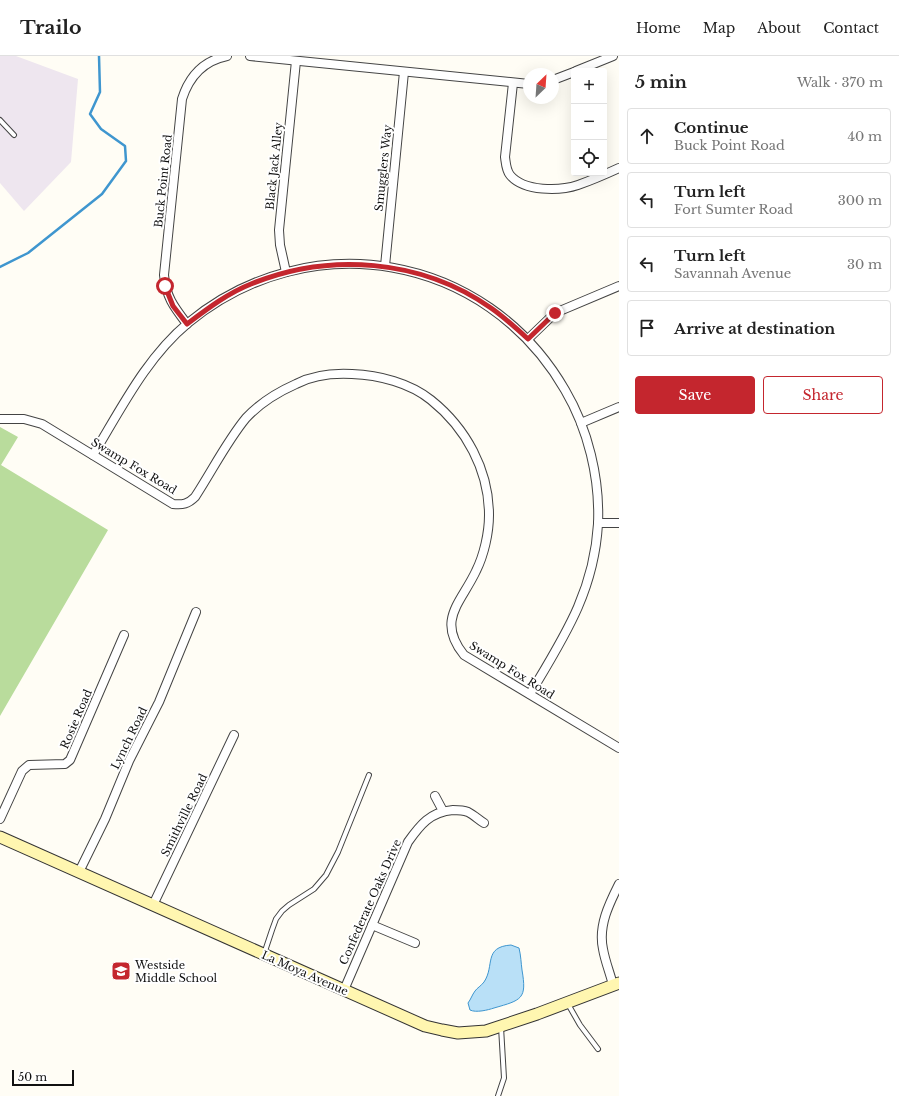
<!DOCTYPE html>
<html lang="en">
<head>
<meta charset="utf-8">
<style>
	body { margin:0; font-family:"Libre Baskerville",serif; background:#f6f6f6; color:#222 }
	.controls { position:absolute; right:12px; top:12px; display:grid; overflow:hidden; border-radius:4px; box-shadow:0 4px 16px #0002 }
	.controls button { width:36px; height:36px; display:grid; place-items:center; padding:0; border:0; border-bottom:1px solid #e0e0e0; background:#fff; color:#222; font:20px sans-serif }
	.compass { position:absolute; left:523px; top:12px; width:36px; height:36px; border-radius:50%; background:#fff; box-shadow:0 4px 16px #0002; rotate:25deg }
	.scale { position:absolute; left:12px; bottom:10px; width:62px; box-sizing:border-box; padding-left:4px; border:2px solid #111; border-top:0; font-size:11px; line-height:14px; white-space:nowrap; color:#111; -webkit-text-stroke:3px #fff; paint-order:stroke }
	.stop { position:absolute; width:12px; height:12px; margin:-9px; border:3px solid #c4262e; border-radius:50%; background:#fff }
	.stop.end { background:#c4262e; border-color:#fff; box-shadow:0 1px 4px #0008 }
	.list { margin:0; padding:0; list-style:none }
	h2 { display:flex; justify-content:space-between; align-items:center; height:52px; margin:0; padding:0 16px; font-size:17px }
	h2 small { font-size:13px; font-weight:400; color:#767676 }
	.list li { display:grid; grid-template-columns:26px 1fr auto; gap:12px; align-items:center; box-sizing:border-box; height:56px; margin:0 8px 8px; padding:0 8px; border:1px solid #e0e0e0; border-radius:4px }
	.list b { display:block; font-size:15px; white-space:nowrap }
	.list p { margin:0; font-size:13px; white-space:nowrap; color:#767676 }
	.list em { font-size:13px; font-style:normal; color:#767676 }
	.actions { display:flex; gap:8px; padding:12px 16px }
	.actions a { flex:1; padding:9px 0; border:1px solid #c4262e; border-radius:4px; text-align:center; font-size:14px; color:#c4262e }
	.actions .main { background:#c4262e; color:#fff }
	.icon { flex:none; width:22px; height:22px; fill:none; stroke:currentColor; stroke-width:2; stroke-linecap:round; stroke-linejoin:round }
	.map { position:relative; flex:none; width:619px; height:1040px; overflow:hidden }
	header { display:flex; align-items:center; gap:24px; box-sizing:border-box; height:56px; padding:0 20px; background:#fff; border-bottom:1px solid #e0e0e0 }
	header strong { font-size:19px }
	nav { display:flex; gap:22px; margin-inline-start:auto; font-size:14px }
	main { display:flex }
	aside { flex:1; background:#fff }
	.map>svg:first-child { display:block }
	.industrial { fill:#eee6ef }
	.forest { fill:#b9dc9c }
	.water { fill:#b9e0f7; stroke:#3f96cf }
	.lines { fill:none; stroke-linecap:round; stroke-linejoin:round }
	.stream { stroke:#3f96cf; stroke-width:2.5 }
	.lane-casing { stroke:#444; stroke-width:6 }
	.street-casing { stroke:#444; stroke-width:10 }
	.secondary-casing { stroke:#333; stroke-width:13 }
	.lane { stroke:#fff; stroke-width:4 }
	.street { stroke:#fff; stroke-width:8 }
	.secondary { stroke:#fff6b0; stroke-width:11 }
	.route { stroke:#c4262e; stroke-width:5 }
	.labels { text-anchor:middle; stroke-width:4; stroke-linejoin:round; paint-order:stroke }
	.street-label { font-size:11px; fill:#111; stroke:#fff }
	.poi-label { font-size:11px; fill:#111; stroke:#fff; text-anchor:start }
</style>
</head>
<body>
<header>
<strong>Trailo</strong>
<nav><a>Home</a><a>Map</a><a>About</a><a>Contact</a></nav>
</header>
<main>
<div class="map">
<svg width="619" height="1040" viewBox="0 0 619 1040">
	<rect width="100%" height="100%" fill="#fffdf5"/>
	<polygon class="industrial" points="0,0 16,0 78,23 71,106 24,155 0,127"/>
	<polygon class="forest" points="0,371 18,381 1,409 108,474 0,660"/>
	<path class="water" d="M511 889 519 892C521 900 521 907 522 914 527 943 522 944 494 952 488 954 476 957 470 954L468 947C471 943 472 939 475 935 477 932 481 930 484 926 495 910 483 891 511 889Z"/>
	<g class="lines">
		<polyline class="stream" points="0,211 28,197 102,138 126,105 125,90 101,73 90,58 100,36 99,0"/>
		<defs>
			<g id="lane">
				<polyline points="0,64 14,79"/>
				<polyline points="264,898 272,874 276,863 282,855 289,849 314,833 326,819 338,796 369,719"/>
				<polyline points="568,948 580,969 598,993"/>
				<polyline points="498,1040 504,1022 501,971"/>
			</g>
			<g id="street">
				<polyline points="250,0 529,28"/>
				<polyline points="576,15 613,0"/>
				<polyline points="553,24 574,16"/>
				<path d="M513 27 505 101C506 108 506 114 510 119 524 136 560 135 578 129 592 124 606 118 619 112"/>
				<polyline points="385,210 404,16"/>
				<polyline points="286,216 280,189 279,174 296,5"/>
				<path d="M187 268C174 251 166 241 164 219L182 43C189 21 202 5 227 0"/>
				<polyline points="528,283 555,257 619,230"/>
				<path d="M0 363H24L42 368 173 448C183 449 188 448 195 441 212 415 227 385 246 362 260 347 278 336 296 328 313 319 333 317 352 318 379 319 410 327 431 344 466 372 489 414 489 459 489 477 484 499 476 515 461 547 436 564 464 599L619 692"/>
				<polyline points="581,367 619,351"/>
				<path d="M93 399C121 353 146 302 188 267 309 167 486 197 565 334 588 373 600 422 598 468 594 536 564 581 530 638"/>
				<polyline points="598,467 619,467"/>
				<polyline points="435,740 443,755"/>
				<polyline points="0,763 22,715 29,709 65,708 70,704 124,579"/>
				<polyline points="79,816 105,763 129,705 159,646 196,556"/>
				<polyline points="153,849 234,679"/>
				<polyline points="372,869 415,887"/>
				<path d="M613 929C610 917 605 905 603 893 598 870 609 848 619 828"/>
				<path d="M344 934 408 786C420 769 430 756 453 754 458 754 463 754 468 756 474 759 479 764 484 767"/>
			</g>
			<polyline id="secondary" points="0,781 425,970 442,974 458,977 486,975 537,958 619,927"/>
		</defs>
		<use href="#lane" class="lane-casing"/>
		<use href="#street" class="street-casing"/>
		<use href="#secondary" class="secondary-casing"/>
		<use href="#lane" class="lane"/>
		<use href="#street" class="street"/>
		<use href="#secondary" class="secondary"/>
	</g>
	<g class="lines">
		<path class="route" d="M165 230 173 250 187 268C207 253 228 237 251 228 329 196 421 203 491 252 504 261 516 272 528 283L555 257"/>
	</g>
	<defs>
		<symbol id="school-square" viewBox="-11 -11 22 22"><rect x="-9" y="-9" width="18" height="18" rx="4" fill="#c4262e" stroke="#fff"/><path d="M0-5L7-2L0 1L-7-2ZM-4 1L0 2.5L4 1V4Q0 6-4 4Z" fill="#fff"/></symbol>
	</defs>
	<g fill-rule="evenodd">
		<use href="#school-square" x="110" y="904" width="22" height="22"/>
	</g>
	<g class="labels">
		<g class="street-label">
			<text transform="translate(274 110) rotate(-84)" y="4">Black Jack Alley</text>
			<text transform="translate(383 112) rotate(-84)" y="4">Smugglers Way</text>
			<text transform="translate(163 125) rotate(-84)" y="4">Buck Point Road</text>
			<text transform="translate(134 410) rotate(31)" y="4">Swamp Fox Road</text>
			<text transform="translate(512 614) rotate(32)" y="4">Swamp Fox Road</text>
			<text transform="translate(76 663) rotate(-67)" y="4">Rosie Road</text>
			<text transform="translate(129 682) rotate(-64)" y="4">Lynch Road</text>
			<text transform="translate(184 759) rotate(-64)" y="4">Smithville Road</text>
			<text transform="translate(370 846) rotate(-66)" y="4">Confederate Oaks Drive</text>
			<text transform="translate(305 917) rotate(24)" y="4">La Moya Avenue</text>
		</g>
		<g class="poi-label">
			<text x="135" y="913">Westside<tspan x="135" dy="13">Middle School</tspan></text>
		</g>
	</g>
</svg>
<div class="controls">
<button>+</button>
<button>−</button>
<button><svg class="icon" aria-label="locate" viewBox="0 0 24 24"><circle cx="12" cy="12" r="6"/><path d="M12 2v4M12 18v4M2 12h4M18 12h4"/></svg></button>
</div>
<svg class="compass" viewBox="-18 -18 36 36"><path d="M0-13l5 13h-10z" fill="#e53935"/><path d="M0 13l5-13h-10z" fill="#767676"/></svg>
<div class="scale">50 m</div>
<div class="stop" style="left:165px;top:230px"></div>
<div class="stop end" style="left:555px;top:257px"></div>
</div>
<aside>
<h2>5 min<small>Walk · 370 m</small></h2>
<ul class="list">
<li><svg class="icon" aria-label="ahead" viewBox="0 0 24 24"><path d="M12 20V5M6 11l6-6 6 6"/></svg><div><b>Continue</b><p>Buck Point Road</p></div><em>40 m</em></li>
<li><svg class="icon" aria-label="left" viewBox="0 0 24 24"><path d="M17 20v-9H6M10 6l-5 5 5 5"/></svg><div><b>Turn left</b><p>Fort Sumter Road</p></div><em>300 m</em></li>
<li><svg class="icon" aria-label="left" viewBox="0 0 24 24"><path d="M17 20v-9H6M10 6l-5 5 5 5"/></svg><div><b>Turn left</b><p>Savannah Avenue</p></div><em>30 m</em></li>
<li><svg class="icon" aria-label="arrive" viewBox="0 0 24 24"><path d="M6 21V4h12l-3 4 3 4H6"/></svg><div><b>Arrive at destination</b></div></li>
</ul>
<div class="actions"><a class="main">Save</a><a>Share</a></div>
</aside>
</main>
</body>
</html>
